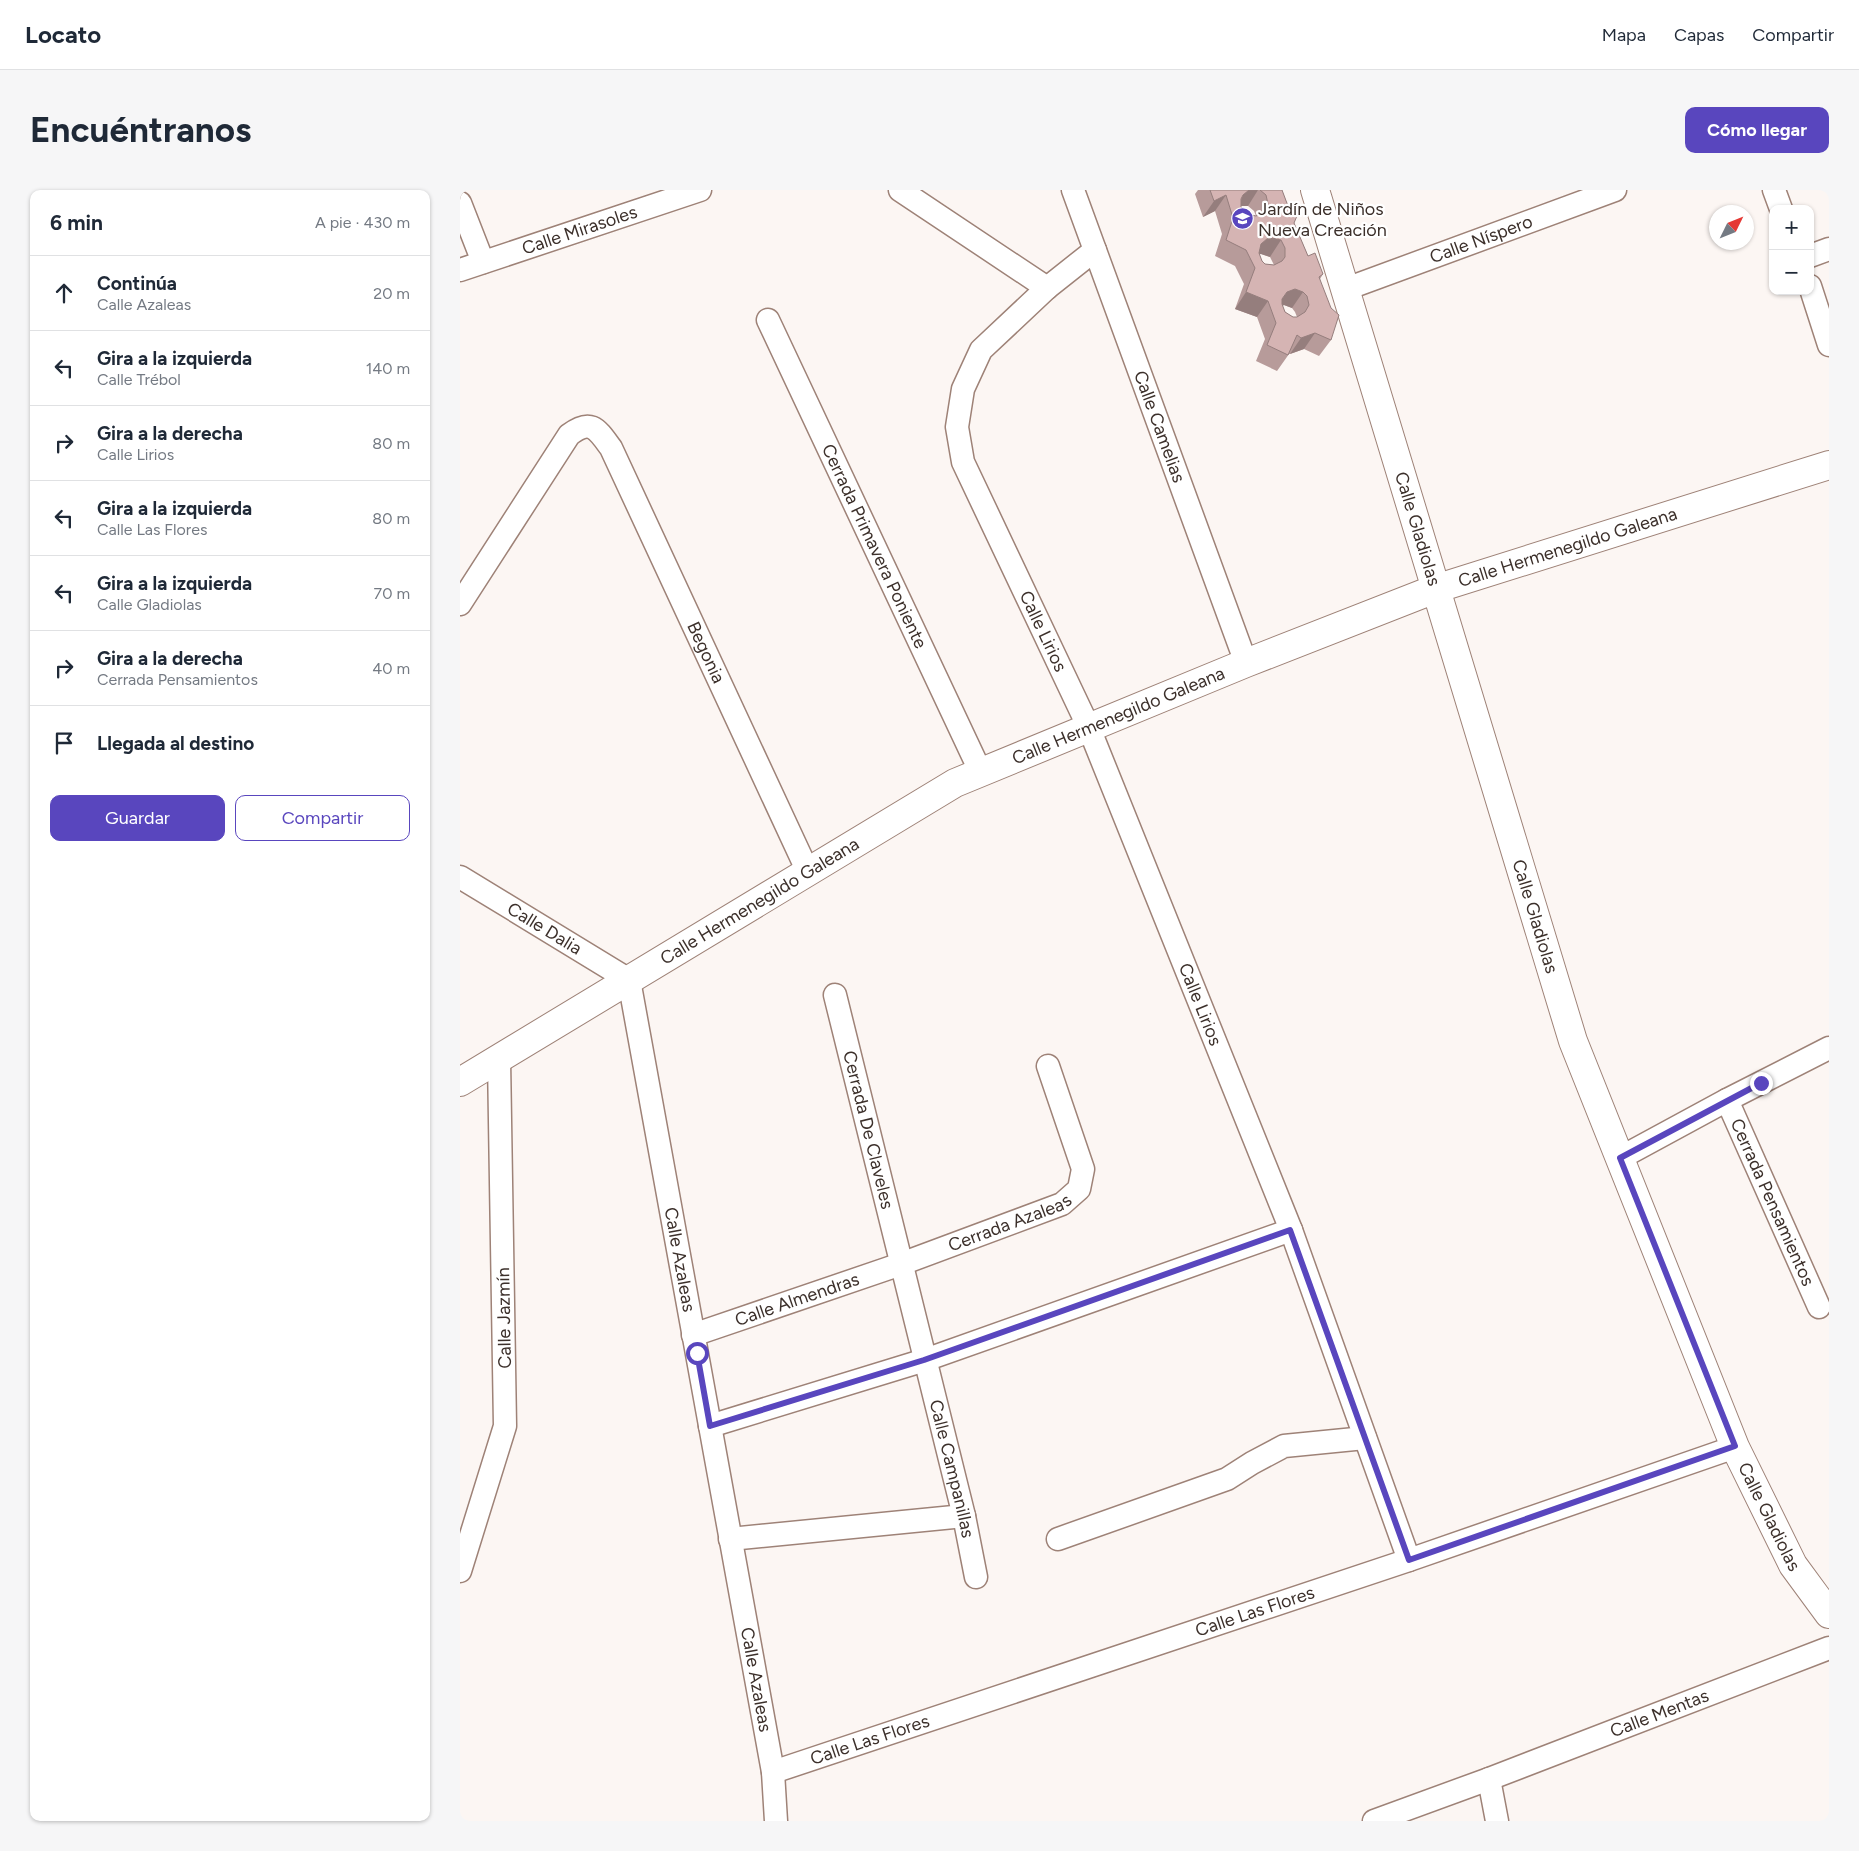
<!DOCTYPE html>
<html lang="es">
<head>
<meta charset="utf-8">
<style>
	body { margin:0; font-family:Figtree,sans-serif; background:#f6f6f7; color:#1f2937 }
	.controls { position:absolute; right:15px; top:15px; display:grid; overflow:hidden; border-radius:10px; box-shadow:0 1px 4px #0004 }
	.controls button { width:45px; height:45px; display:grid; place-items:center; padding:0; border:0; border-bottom:1px solid #e0e1e3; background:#fff; color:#1f2937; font:25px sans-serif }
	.compass { position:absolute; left:1249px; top:15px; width:45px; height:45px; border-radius:50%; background:#fff; box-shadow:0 1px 4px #0004; rotate:47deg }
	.stop { position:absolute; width:15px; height:15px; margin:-11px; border:4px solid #5946be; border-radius:50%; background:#fff }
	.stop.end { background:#5946be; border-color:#fff; box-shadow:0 1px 5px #0008 }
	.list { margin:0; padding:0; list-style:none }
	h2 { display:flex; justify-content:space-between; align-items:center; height:65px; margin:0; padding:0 20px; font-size:21px }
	h2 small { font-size:16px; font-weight:400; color:#747a83 }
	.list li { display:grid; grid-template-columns:32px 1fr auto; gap:15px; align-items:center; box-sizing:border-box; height:75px; padding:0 20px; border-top:1px solid #e0e1e3 }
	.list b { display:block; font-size:19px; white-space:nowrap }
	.list p { margin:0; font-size:16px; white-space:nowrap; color:#747a83 }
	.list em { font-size:16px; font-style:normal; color:#747a83 }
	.actions { display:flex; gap:10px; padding:15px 20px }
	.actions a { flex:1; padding:11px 0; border:1px solid #5946be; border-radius:10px; text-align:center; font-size:18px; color:#5946be }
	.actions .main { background:#5946be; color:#fff }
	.icon { flex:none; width:28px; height:28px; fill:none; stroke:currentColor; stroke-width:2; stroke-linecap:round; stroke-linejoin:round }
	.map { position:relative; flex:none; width:1369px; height:1631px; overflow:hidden; border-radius:10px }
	header { display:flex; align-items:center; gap:30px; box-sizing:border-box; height:70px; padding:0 25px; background:#fff; border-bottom:1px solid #e0e1e3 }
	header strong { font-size:24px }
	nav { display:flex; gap:28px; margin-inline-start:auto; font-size:18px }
	.intro { display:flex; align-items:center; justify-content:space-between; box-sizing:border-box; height:120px; padding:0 30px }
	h1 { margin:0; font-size:35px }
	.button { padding:12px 22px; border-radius:10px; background:#5946be; color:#fff; font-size:18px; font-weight:700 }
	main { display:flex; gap:30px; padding:0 30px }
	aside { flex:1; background:#fff; border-radius:10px; box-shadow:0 1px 4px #0004 }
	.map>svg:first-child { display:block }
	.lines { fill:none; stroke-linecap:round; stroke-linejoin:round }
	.minor-casing { stroke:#9e8277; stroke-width:25 }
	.tertiary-casing { stroke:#9e8277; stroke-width:30 }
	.minor { stroke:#fff; stroke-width:22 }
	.tertiary { stroke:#fff; stroke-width:28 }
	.wall { fill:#b79b9a; fill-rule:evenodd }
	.shaded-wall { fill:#957e7d }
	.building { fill:#d5b4b3; stroke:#957e7d; fill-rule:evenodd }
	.route { stroke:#5946be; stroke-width:6 }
	.labels { text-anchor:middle; stroke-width:4.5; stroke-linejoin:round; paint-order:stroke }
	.poi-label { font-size:18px; fill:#3c302b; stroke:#fff; text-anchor:start }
	.street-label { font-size:18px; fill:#3c302b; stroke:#fff }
</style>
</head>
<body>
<header>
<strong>Locato</strong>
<nav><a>Mapa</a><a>Capas</a><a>Compartir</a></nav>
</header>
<div class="intro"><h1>Encuéntranos</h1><a class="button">Cómo llegar</a></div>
<main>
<aside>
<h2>6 min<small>A pie · 430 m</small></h2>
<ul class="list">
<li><svg class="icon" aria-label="ahead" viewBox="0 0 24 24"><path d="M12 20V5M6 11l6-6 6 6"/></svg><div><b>Continúa</b><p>Calle Azaleas</p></div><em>20 m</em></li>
<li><svg class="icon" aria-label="left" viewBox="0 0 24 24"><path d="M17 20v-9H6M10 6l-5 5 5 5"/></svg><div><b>Gira a la izquierda</b><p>Calle Trébol</p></div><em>140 m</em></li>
<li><svg class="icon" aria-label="right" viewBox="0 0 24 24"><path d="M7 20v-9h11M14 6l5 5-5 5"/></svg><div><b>Gira a la derecha</b><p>Calle Lirios</p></div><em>80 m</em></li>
<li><svg class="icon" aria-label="left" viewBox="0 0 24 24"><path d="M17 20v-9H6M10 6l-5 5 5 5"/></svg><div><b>Gira a la izquierda</b><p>Calle Las Flores</p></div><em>80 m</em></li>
<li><svg class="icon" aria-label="left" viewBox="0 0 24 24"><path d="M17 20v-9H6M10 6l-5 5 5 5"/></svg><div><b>Gira a la izquierda</b><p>Calle Gladiolas</p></div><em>70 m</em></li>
<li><svg class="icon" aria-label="right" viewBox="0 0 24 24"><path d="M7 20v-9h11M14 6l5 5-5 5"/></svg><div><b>Gira a la derecha</b><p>Cerrada Pensamientos</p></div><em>40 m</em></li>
<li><svg class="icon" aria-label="arrive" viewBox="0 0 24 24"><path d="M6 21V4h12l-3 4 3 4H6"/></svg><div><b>Llegada al destino</b></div></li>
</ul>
<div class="actions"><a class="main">Guardar</a><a>Compartir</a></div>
</aside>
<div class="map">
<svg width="1369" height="1631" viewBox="0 0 1369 1631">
	<rect width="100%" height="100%" fill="#fcf6f3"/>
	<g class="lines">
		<defs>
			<g id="minor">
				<polyline points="440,0 587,98"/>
				<path id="s1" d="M613 0 786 473"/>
				<polyline points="1314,0 1321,19"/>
				<polyline points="0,13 23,72"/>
				<path id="s2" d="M635 60 587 98 521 160 503 199 497 237 503 272 629 538 831 1040 949 1370"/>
				<polyline points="1350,66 1369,59"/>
				<path id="s3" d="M0 80 240 0"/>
				<polyline points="1350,96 1369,155"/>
				<path id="s4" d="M886 99 1155 0"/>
				<path id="s5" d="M308 130 521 583"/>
				<path id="s6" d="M0 414 109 245C131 228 137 239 151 258L348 682"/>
				<path id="s7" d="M0 687 169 790 313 1582 316 1631"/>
				<path id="s8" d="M375 805 504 1326 516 1387"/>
				<path id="s9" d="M1267 910 1359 1117"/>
				<polyline points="1160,968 1267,910 1369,858"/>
				<path id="s10" d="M233 1145 441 1074 602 1014 619 999 623 979 588 876"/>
				<polyline points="250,1236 465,1170 831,1040"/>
				<polyline points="270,1349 504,1326"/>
				<polyline points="598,1349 767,1289 792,1273 824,1256 905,1248"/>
				<polyline points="0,1381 45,1236 39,869"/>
				<path id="s11" d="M313 1582 949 1370 1275 1257"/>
				<polyline points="1029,1589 1037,1631"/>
				<path id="s12" d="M914 1631 1029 1589 1369 1458"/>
			</g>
			<g id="tertiary">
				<path id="s13" d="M855 0 1113 851 1275 1257 1333 1375 1369 1424"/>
				<path id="s14" d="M0 892 495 593 786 473 975 399 1369 275"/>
			</g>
		</defs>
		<use href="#minor" class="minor-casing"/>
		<use href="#tertiary" class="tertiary-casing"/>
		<use href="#minor" class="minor"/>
		<use href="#tertiary" class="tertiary"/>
	</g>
	<path class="wall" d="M738 0H822L834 33 848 66 863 84 860 89 871 150 859 166 844 159 830 164H829L817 181 796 171 805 149 797 127 775 119 784 94 775 76 755 66 762 44 755 21 743 27 735 4ZM781 16H788L794 21 796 26 787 24 781 17ZM799 64H801L810 67 814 75 805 74 802 71ZM824 115 832 118 835 122 837 127H833L825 122 822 116Z"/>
	<g class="shaded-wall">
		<polygon points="789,0 798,0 788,16 779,16 783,5"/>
		<polygon points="766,5 755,21 743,27 754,11"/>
		<polygon points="808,48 812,48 821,50 810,67 801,64 796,65 789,70 801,54"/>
		<polygon points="835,99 843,102 832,118 824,115 816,118 827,102"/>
		<polygon points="786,102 808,111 797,127 775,119"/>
		<polygon points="855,143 844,159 830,164 841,148"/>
	</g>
	<path class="building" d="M750 0H789L783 5 781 9V17L787 24 796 26 804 22 807 18 808 14 806 5 800 0H822L828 16 839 21 834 33 848 66 855 63 863 84 859 87 871 118 879 125 871 150 855 143 841 148 837 145 828 165 807 155 816 133 808 111 786 102 795 78 786 60 766 50 773 28 766 5 754 11ZM808 48H812L821 50 825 58V67L822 71 814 75 805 74 802 71 799 63 801 54ZM835 99 843 102 847 106 849 115 845 122 837 127H833L825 122 822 114V109L827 102Z"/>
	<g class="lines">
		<polyline class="route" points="237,1163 250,1236 464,1170 830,1040 949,1370 1275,1256 1160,968 1301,893"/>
	</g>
	<defs>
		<symbol id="school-disc" viewBox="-11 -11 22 22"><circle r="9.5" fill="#5946be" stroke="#fff"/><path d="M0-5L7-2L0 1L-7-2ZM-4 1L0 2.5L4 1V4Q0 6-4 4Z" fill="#fff"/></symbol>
	</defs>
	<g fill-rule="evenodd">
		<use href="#school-disc" x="770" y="16" width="25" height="25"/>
	</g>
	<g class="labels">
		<g class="poi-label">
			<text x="798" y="25">Jardín de Niños<tspan x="798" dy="21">Nueva Creación</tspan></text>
		</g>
		<g class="street-label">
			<text dy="6" stroke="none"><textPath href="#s3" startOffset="126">Calle Mirasoles</textPath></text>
			<text dy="6" stroke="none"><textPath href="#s4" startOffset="144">Calle Níspero</textPath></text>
			<text dy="6" stroke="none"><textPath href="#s1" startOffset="252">Calle Camelias</textPath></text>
			<text dy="6" stroke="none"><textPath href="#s13" startOffset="354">Calle Gladiolas</textPath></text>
			<text dy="6" stroke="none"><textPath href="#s5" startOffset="250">Cerrada Primavera Poniente</textPath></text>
			<text dy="6" stroke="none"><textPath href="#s14" startOffset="1235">Calle Hermenegildo Galeana</textPath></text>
			<text dy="6" stroke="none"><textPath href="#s2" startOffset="456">Calle Lirios</textPath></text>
			<text dy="6" stroke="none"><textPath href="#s6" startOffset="480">Begonia</textPath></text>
			<text dy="6" stroke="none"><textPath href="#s14" startOffset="755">Calle Hermenegildo Galeana</textPath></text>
			<text dy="6" stroke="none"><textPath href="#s14" startOffset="350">Calle Hermenegildo Galeana</textPath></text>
			<text dy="6" stroke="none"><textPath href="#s13" startOffset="759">Calle Gladiolas</textPath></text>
			<text dy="6" stroke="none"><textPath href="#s7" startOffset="99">Calle Dalia</textPath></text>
			<text dy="6" stroke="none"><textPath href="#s2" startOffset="861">Calle Lirios</textPath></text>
			<text dy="6" stroke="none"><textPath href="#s8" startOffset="139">Cerrada De Claveles</textPath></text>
			<text dy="6" stroke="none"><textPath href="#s9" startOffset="112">Cerrada Pensamientos</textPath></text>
			<text dy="6" stroke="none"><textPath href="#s10" startOffset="336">Cerrada Azaleas</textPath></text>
			<text dy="6" stroke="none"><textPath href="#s7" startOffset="482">Calle Azaleas</textPath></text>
			<text dy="6" stroke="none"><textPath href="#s10" startOffset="110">Calle Almendras</textPath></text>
			<text transform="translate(44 1128) rotate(-91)" y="6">Calle Jazmín</text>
			<text dy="6" stroke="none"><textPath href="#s8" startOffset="488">Calle Campanillas</textPath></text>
			<text dy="6" stroke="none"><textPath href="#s13" startOffset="1404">Calle Gladiolas</textPath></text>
			<text dy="6" stroke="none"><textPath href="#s11" startOffset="508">Calle Las Flores</textPath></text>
			<text dy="6" stroke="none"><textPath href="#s7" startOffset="909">Calle Azaleas</textPath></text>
			<text dy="6" stroke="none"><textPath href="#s12" startOffset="305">Calle Mentas</textPath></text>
			<text dy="6" stroke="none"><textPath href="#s11" startOffset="102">Calle Las Flores</textPath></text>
		</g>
	</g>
</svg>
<div class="controls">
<button>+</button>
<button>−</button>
</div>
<svg class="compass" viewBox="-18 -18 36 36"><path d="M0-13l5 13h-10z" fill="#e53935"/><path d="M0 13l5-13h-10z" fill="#747a83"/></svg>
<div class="stop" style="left:237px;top:1163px"></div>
<div class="stop end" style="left:1301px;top:893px"></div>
</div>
</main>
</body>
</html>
